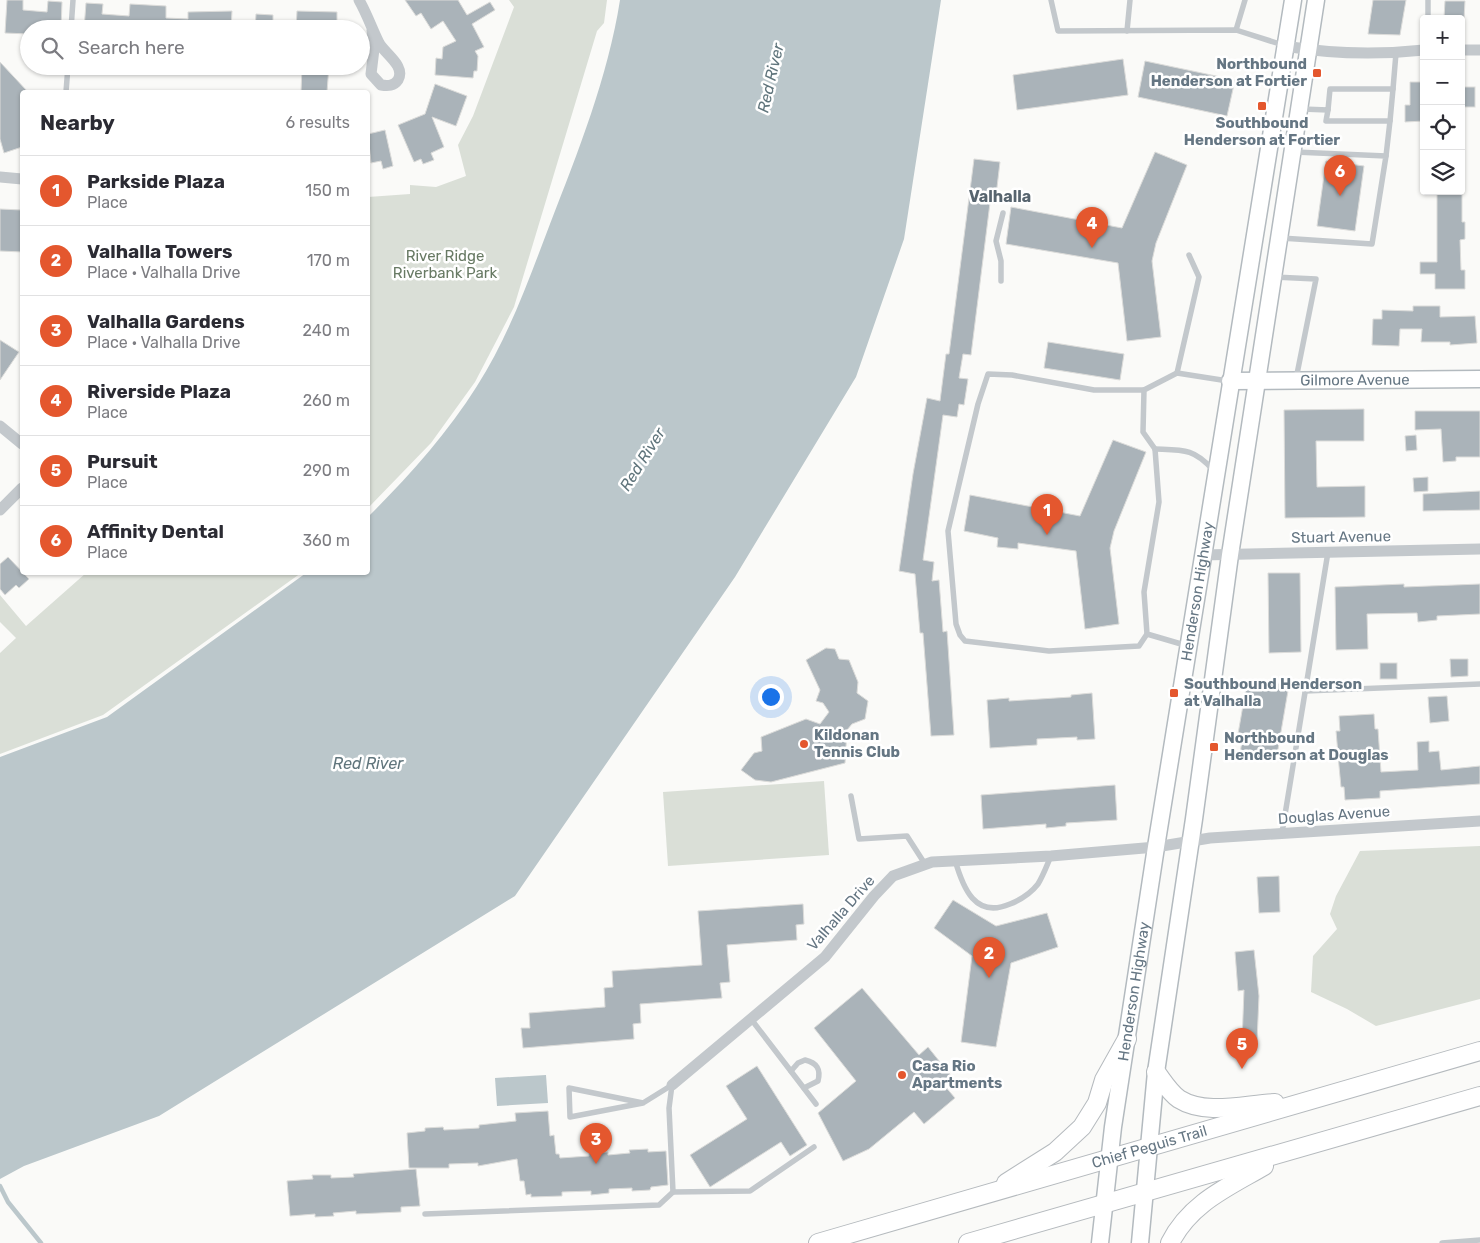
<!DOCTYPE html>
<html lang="en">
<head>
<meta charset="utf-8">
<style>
	body { margin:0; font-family:Rubik,sans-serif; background:#f2f2f3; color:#2b2b33 }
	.controls { position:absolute; right:15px; top:15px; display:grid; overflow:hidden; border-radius:5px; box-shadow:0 1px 4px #0004 }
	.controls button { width:45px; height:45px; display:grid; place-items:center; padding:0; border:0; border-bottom:1px solid #e1e1e2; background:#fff; color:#2b2b33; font:25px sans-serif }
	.you { position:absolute; left:770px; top:696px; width:18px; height:18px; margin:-12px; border:4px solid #fff; border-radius:50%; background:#1a73e8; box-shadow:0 0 0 8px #1a73e833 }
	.badge { display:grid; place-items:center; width:32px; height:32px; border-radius:50%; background:#e4572e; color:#fff; font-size:16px; font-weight:700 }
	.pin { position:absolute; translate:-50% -41px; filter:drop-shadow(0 1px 2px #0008) }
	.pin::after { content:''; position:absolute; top:26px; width:18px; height:15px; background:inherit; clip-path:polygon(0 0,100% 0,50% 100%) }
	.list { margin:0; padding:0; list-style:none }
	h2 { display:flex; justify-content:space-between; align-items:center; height:65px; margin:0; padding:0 20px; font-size:21px }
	h2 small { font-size:16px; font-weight:400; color:#7c7c81 }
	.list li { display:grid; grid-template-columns:32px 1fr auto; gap:15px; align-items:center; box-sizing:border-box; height:70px; padding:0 20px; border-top:1px solid #e1e1e2 }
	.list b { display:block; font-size:19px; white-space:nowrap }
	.list p { margin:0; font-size:16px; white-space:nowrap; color:#7c7c81 }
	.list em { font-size:16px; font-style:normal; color:#7c7c81 }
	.icon { flex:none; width:28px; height:28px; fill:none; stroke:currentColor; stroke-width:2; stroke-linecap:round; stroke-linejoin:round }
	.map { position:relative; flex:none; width:1480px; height:1243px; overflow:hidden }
	.search { position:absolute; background:#fff; box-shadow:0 1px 4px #0004; left:20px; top:20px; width:350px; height:55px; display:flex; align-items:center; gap:12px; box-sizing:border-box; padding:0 18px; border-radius:28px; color:#7c7c81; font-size:19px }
	.panel { position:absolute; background:#fff; box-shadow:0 1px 4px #0004; left:20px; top:90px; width:350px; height:485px; border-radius:5px }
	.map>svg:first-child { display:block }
	.green { fill:#dadfd7 }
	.water { fill:#bbc7cb }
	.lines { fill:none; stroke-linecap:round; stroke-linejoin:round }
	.stream { stroke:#bbc7cb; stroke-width:4.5 }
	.building { fill:#aab3b9; stroke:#dcdcda }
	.secondary-casing { stroke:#b3babf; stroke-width:19 }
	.primary-casing { stroke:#b5babe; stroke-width:20 }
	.lane { stroke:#c3c8cc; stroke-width:5.5 }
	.street { stroke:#c3c8cc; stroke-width:11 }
	.secondary { stroke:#fff; stroke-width:16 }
	.primary { stroke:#fff; stroke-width:18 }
	.poi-dot { fill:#e4572e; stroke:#fff; stroke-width:2 }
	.labels { text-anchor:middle; stroke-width:5; stroke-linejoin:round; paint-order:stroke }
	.poi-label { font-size:15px; font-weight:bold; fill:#657683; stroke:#fff; text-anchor:start }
	.park-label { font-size:15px; fill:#687a64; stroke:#fff }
	.street-label { font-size:15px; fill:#657683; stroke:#fff }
	.water-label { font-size:16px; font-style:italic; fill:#60757c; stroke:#fff }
	.neighbourhood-label { font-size:16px; font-weight:bold; fill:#57646e; stroke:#fff }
</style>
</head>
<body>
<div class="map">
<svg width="1480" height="1243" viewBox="0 0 1480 1243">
	<rect width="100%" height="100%" fill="#fafaf8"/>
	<g class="green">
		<polygon points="509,0 607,0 604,23 597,31 514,307 475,382 431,443 368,508 368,197 410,194 410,185 436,187 466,176 458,145 473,116 514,7"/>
		<polygon points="86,573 86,572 301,573 103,715 0,754 0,653 16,638 0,622 0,595 26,626"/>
		<polygon points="824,781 829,855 668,866 663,792"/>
		<polygon points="1480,846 1480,999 1376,1026 1347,1009 1311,992 1313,956 1337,929 1330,914 1336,896 1360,851"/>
	</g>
	<g class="water">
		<path d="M620 0H941L904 239 856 377 735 577 515 896 159 1116 24 1166 0 1179V757L107 717 306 573 368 572V517C408 477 447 434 477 386 509 336 529 279 550 224 578 152 608 77 620 0Z"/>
		<polygon points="546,1075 548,1103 497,1106 495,1078"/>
	</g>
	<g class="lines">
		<polyline class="stream" points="0,1186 8,1202 41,1243"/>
	</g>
	<g class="building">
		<polygon points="7,0 23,0 23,10 47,12 48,1 62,2 61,29 29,29 29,34 5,33"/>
		<polygon points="405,0 458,0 467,15 490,2 495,10 472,24 484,47 475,51 478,56 477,71 474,71 473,78 435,75 436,58 442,59 443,47 456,41 443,21 431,29 421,13 416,16"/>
		<polygon points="1373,0 1406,0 1400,35 1368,34"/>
		<polygon points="1445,1 1465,1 1464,19 1444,18"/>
		<polygon points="86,3 103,4 102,14 129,16 130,4 166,6 166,18 188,19 188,12 232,11 231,29 84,29"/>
		<polygon points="297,11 337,12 337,29 296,29"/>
		<polygon points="256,14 273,15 273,29 255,29"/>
		<polygon points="1123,59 1128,95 1017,110 1013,75"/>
		<polygon points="1145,61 1235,80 1227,116 1138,97"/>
		<polygon points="0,62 28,92 22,92 22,147 4,153 0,139"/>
		<polygon points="302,66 329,66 327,92 301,92"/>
		<polygon points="1410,82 1424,82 1424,121 1405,122 1405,105 1410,105"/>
		<polygon points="435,84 467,96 456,126 432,117 444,147 431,153 434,160 423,164 421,159 414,162 398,125 425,114"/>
		<rect x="1461" y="87" width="14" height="20"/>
		<polygon points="385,130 393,166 383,169 381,161 371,163 368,134"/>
		<polygon points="1155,152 1187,165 1156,243 1152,261 1161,337 1127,341 1118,263 1006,244 1011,207 1122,228"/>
		<polygon points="974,159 1000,162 995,204 990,203 971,355 963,354 959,378 968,379 964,405 959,404 957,417 943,415 923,560 934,562 932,581 939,580 943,632 947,631 954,735 931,736 923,633 920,633 915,574 899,571 913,474 927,398 940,401 946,354 949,354"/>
		<polygon points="1326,161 1364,166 1355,231 1317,226"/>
		<polygon points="1437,191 1462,191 1462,222 1465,222 1465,239 1460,240 1461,270 1465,270 1465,289 1435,289 1435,274 1420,274 1420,262 1437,262"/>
		<polygon points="0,209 22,210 22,252 0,251"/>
		<polygon points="1413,306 1440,306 1440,317 1475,316 1477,343 1450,345 1450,342 1421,342 1422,329 1400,329 1399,346 1372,345 1373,319 1382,319 1382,310 1413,311"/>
		<polygon points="0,340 19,352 0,380"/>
		<polygon points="1048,342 1124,354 1120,380 1044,368"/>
		<polygon points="1364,409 1364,441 1316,441 1317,487 1365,486 1365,517 1285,518 1284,410"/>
		<polygon points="1415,411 1480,411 1480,457 1456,457 1456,461 1443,462 1441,429 1415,430"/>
		<polygon points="1416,435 1417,450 1406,451 1405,436"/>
		<polygon points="1113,440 1146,452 1114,531 1110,548 1119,624 1085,629 1076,551 1018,543 1018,549 997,547 998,538 964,531 970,495 1080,516"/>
		<polygon points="1428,477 1428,491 1414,492 1413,478"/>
		<polygon points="1480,491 1480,510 1423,511 1423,494"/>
		<polygon points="8,557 29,579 19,588 16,585 5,595 0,589 0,564"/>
		<polygon points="1268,573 1300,573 1301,652 1269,653"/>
		<polygon points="1404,584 1404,587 1480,584 1480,614 1437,616 1437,620 1418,622 1417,613 1367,614 1368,649 1336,650 1335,587"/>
		<polygon points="826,648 835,649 839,659 849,660 858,682 857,693 868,701 865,719 852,724 847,730 845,763 771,782 755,780 741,770 754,753 762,751 761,737 806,719 820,724 829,712 823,703 816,701 820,690 806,660"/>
		<polygon points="1450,659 1468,659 1468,676 1451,677"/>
		<rect x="1380" y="663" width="17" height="16"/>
		<polygon points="1270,682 1289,685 1276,761 1240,754 1243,734 1238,734 1246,688 1256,690 1257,685 1270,687"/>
		<polygon points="1092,693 1095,739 1077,740 1077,737 1037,739 1037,745 990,748 987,700 1009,698 1009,701 1071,697 1071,695"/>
		<polygon points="1447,696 1449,721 1430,723 1428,697"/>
		<polygon points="1374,714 1375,729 1378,729 1381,772 1418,770 1417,742 1429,741 1429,752 1439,751 1441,770 1480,766 1480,784 1380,791 1380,798 1345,800 1344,787 1341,787 1339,766 1336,731 1340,731 1339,716"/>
		<polygon points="1115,785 1117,820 1066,823 1066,826 1046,828 1046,824 983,829 981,795"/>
		<polygon points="1279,876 1280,912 1259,913 1257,877"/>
		<polygon points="953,900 996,926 1047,913 1058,947 1011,963 996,1047 961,1042 972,956 934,928"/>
		<polygon points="803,904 804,924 796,925 797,940 727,945 730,982 720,983 722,998 640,1004 641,1023 633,1024 634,1039 523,1048 521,1028 530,1028 529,1013 605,1007 604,988 613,987 612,971 702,965 698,911"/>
		<polygon points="1254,950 1259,996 1257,1042 1242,1042 1244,990 1238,991 1235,952"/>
		<polygon points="862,988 919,1055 928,1047 952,1077 944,1085 955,1098 924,1124 914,1112 869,1149 843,1161 818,1113 856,1081 814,1028"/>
		<polygon points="757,1066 807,1145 790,1156 781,1142 710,1187 690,1155 747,1119 726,1086"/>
		<polygon points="548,1111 550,1136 554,1135 556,1154 559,1154 560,1158 589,1156 589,1153 608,1152 608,1155 630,1153 629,1150 648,1149 648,1152 666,1151 668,1185 651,1187 650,1190 632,1191 632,1188 609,1189 609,1193 591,1195 591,1191 562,1192 562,1196 531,1197 531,1194 526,1195 524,1181 520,1181 517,1159 478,1166 478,1163 449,1164 449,1168 409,1168 407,1133 425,1131 425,1128 443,1127 444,1130 479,1128 479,1125 516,1121 515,1113"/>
		<polygon points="416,1169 420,1206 401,1207 401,1212 356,1214 356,1211 333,1213 334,1216 315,1217 315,1214 290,1216 287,1181 313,1179 312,1175 331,1175 331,1178 354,1177 353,1174"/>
	</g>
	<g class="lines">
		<defs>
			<g id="secondary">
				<path id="s1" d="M1230 381 1480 379"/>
				<path id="s2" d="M1100 1243 1113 1127 1156 847 1293 0"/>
				<polyline points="1140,1243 1156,1072 1194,819 1230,555 1316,0"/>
			</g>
			<g id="primary">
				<path d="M1156 1072C1163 1081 1169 1092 1179 1099 1206 1116 1246 1104 1275 1103"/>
				<polyline points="1006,1183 1055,1152 1082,1127 1097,1103 1104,1080 1127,1039"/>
				<path id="s3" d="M818 1243 1480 1051"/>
				<polyline points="968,1243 1480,1096"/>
				<path d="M1170 1243C1190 1203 1228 1187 1264 1166"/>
			</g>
		</defs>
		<use href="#secondary" class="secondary-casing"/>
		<use href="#primary" class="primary-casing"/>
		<g class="lane">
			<polyline points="1051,0 1058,31 1236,30 1283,45"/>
			<polyline points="1428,19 1428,0"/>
			<polyline points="71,29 73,0"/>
			<polyline points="1236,30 1245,0"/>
			<polyline points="1127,31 1130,0"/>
			<polyline points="66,92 68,66"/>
			<polyline points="1302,109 1328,110 1330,89 1393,89 1396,53"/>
			<polyline points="1328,110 1326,121 1390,121 1393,89"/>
			<polyline points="1386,156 1390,121"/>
			<polyline points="1281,238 1372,244 1386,156 1295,152"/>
			<polyline points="1274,277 1316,279 1296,379"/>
			<polyline points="1001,281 1001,261 996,241 1003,213"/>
			<polyline points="1177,373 1199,277 1189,255"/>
			<polyline points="1144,390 1094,390 1012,375 988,374 978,404 948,531 956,624 960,635 965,641 1049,651 1139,646 1147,634"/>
			<path d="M1155 449C1182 450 1194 448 1213 470"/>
			<polyline points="1188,646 1147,634 1144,592 1159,502 1155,449 1143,432 1144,390 1177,373 1228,381"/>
			<polyline points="1305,691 1480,684"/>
			<polyline points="851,796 859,839 907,836 925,864"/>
			<polyline points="1282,833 1328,552"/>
			<path d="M955 860C963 888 975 919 1010 904 1020 900 1031 893 1038 884 1043 876 1047 865 1051 856"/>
			<polyline points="751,1019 816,1104"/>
			<path d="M791 1071 798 1063 805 1060C817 1063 821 1069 818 1081L804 1088"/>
			<polyline points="643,1103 569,1088 570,1117 643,1103 672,1085"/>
			<polyline points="673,1192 750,1191 814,1147"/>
			<polyline points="425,1214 659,1205 673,1192 669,1108 672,1085"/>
			<polyline points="1442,1243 1480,1240"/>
		</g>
		<g class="street">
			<path d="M359 0C367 14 372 29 379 43 385 54 406 66 398 80 394 86 388 86 381 85L371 74 374 49 372 30"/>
			<path d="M1285 46C1331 54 1378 55 1424 50"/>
			<polyline points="1461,50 1480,50"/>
			<polyline points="0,177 22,179"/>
			<polyline points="0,426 22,444"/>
			<polyline points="0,510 22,488"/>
			<polyline points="1202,555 1480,549"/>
			<polyline points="672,1085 825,957 874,896 893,876 932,862 1051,856 1156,847 1210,838 1480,821"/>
		</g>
		<use href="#secondary" class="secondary"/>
		<use href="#primary" class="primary"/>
	</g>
	<g class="poi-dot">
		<rect x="1312" y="68" width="10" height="10" rx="2.5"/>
		<rect x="1257" y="101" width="10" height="10" rx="2.5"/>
		<rect x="1169" y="688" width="10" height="10" rx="2.5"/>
		<circle cx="804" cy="744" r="5"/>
		<rect x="1209" y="742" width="10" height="10" rx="2.5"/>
		<circle cx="902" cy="1075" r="5"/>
	</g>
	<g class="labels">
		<g class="poi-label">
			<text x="1307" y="69" text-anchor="end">Northbound<tspan x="1307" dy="17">Henderson at Fortier</tspan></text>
			<text x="1262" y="128" text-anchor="middle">Southbound<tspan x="1262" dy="17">Henderson at Fortier</tspan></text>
			<text x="1184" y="689">Southbound Henderson<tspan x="1184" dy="17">at Valhalla</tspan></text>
			<text x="814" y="740">Kildonan<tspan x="814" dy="17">Tennis Club</tspan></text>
			<text x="1224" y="743">Northbound<tspan x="1224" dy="17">Henderson at Douglas</tspan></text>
			<text x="912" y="1071">Casa Rio<tspan x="912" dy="17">Apartments</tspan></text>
		</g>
		<g class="park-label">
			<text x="445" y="261">River Ridge<tspan x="445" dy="17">Riverbank Park</tspan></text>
		</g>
		<g class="street-label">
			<text dy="5" stroke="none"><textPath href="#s1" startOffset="125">Gilmore Avenue</textPath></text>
			<text transform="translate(1341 537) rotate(-1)" y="5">Stuart Avenue</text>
			<text dy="5" stroke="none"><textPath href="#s2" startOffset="659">Henderson Highway</textPath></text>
			<text transform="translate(1334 815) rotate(-4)" y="5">Douglas Avenue</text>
			<text transform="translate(841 913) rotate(-49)" y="5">Valhalla Drive</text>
			<text dy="5" stroke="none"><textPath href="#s2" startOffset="254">Henderson Highway</textPath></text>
			<text dy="5" stroke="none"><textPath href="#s3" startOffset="345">Chief Peguis Trail</textPath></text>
		</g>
		<g class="water-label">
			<text transform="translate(770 78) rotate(-77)" y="6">Red River</text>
			<text transform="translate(642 459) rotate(-58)" y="6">Red River</text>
			<text x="368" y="769">Red River</text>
		</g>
		<g class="neighbourhood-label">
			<text x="1000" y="202">Valhalla</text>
		</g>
	</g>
</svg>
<div class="controls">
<button>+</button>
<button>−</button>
<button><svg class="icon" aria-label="locate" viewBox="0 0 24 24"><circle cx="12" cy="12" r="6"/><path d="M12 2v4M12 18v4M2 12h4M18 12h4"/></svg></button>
<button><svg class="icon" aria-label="layers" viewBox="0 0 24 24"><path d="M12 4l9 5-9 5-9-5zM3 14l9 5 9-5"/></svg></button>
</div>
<div class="you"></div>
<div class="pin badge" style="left:1047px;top:535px">1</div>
<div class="pin badge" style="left:989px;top:978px">2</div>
<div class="pin badge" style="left:596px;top:1164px">3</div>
<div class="pin badge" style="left:1092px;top:248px">4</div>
<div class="pin badge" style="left:1242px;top:1069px">5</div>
<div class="pin badge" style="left:1340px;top:196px">6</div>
<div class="search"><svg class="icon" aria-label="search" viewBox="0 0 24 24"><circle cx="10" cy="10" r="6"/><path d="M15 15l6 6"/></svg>Search here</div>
<section class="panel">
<h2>Nearby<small>6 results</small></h2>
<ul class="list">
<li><span class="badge">1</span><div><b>Parkside Plaza</b><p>Place</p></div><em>150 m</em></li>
<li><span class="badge">2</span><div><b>Valhalla Towers</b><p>Place · Valhalla Drive</p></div><em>170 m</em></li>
<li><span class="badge">3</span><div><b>Valhalla Gardens</b><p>Place · Valhalla Drive</p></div><em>240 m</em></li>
<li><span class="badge">4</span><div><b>Riverside Plaza</b><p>Place</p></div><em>260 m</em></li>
<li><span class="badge">5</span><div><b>Pursuit</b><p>Place</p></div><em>290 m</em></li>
<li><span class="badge">6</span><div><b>Affinity Dental</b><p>Place</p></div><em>360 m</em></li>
</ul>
</section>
</div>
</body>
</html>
